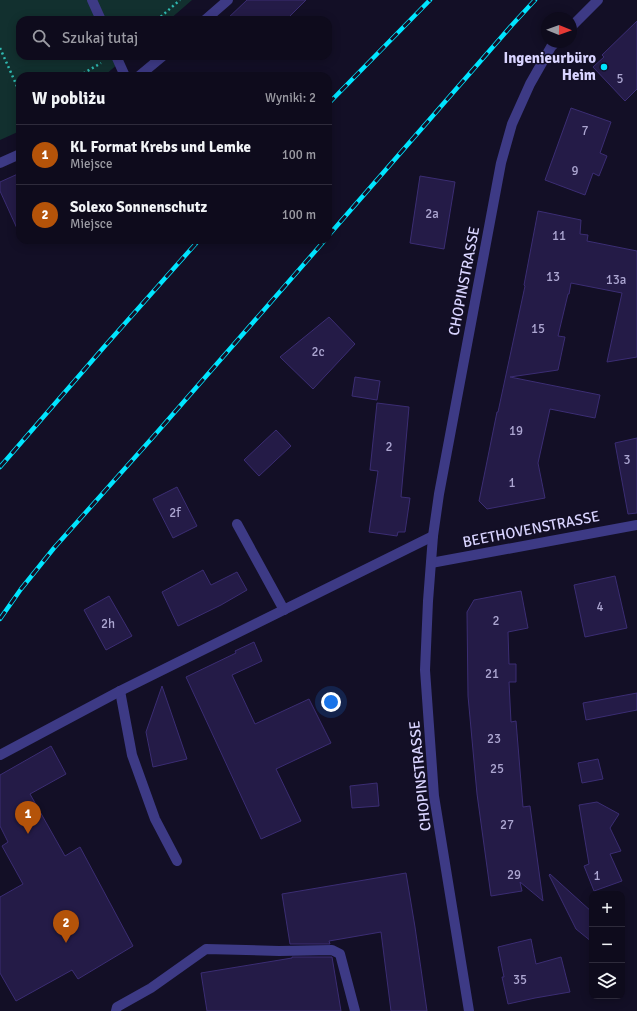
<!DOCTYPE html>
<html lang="pl">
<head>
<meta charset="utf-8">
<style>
	body { margin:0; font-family:Signika,sans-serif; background:#1c1929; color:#f1f3f6 }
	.controls { position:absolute; right:12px; bottom:12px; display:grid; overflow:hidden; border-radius:8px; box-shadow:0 2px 10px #0003 }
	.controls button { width:36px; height:36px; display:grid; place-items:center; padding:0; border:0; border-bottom:1px solid #2e2b3b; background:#0e0b1c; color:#f1f3f6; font:20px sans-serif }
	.compass { position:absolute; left:541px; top:12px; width:36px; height:36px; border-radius:50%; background:#0e0b1c; box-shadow:0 2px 10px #0003; rotate:91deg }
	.you { position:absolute; left:331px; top:702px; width:14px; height:14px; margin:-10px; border:3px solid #fff; border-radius:50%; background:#1a73e8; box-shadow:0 0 0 6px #1a73e833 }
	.badge { display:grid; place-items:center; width:26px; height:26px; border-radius:50%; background:#b45309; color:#fff; font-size:13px; font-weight:700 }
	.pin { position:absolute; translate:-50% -33px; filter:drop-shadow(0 1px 2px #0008) }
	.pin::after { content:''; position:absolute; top:21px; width:14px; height:12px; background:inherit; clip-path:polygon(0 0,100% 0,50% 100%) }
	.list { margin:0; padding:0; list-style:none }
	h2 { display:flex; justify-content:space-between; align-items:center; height:52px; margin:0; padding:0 16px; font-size:17px }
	h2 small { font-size:13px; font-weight:400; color:#9b9ba3 }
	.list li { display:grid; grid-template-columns:26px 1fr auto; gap:12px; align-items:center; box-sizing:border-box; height:60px; padding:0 16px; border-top:1px solid #2e2b3b }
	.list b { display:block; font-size:15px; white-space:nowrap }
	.list p { margin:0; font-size:13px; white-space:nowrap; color:#9b9ba3 }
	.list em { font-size:13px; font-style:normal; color:#9b9ba3 }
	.icon { flex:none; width:22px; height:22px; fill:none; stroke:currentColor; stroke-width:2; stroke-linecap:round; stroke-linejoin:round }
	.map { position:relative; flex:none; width:637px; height:1011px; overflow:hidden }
	.search { position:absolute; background:#0e0b1c; box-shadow:0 2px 10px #0003; left:16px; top:16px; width:316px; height:44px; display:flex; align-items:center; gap:10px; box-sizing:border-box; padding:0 14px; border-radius:12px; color:#9b9ba3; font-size:15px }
	.panel { position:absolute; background:#0e0b1c; box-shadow:0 2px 10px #0003; left:16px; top:72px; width:316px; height:172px; border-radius:12px }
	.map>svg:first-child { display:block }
	.green { fill:#12302f }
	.building { fill:#241b47; stroke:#3b2d73 }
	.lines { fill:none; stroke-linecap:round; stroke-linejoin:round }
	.path { stroke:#2fb8b0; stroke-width:2.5; stroke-dasharray:2 3; stroke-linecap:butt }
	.service { stroke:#3d3a85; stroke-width:10 }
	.minor { stroke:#3d3a85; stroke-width:10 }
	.tertiary { stroke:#3d3a85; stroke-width:10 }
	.rail-casing { stroke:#00e5ff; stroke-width:4.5 }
	.rail { stroke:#130f26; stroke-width:3; stroke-dasharray:9; stroke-linecap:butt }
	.poi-dot { fill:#00e5ff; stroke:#130f26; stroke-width:1.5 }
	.labels { text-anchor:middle; stroke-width:3; stroke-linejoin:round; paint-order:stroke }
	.number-label { font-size:13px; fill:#aca6d1 }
	.poi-label { font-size:15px; font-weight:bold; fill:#d9d4ff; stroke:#130f26; text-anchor:end }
	.street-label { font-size:15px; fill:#d9d4ff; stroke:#130f26 }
</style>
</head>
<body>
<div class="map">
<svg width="637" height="1011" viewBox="0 0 637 1011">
	<rect width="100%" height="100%" fill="#130f26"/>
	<polygon class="green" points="0,0 192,0 169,20 20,20 20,56 127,56 104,76 20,76 20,131 0,140"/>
	<g class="building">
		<polygon points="247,0 306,0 286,20 226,20"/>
		<polygon points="637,21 637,89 625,101 593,67 604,57 602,55"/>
		<polygon points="571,108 611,122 600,153 607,156 599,176 593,173 585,195 545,180"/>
		<polygon points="20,173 20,235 0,191 0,182"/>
		<polygon points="420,176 455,182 444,249 410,243"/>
		<polygon points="538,211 581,220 580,234 588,235 587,241 637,251 637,357 607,362 622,293 571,283 569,294 568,294 558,336 565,337 558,370 510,377 600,395 595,418 550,409 538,463 545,498 487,509 479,501 497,412 498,412 525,286 524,285"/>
		<polygon points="329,317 355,344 313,389 280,357"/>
		<polygon points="355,377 380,381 377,400 352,396"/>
		<polygon points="377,403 409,407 401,497 410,498 405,532 398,532 397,536 369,532 378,471 370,470"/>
		<polygon points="276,430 291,446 259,476 244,460"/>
		<polygon points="637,438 637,513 628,514 615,443"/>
		<polygon points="177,487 197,526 173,538 153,499"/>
		<polygon points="203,570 211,585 237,572 247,590 221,605 178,626 162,592"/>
		<polygon points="615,576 627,628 585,637 574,585"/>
		<polygon points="521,591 528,628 508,632 509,664 516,664 516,682 509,682 511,722 516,721 523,807 530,806 543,901 520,882 522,891 491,896 477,794 468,696 467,612 474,600"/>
		<polygon points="109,596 132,636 106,650 84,610"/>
		<polygon points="254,642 262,661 232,675 255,724 309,699 331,743 276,769 301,821 261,839 186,677 236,653 235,651"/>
		<polygon points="162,686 187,759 153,767 146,732"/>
		<polygon points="637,693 637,710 586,720 583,703"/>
		<polygon points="51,746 66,774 30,794 65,856 80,847 133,946 78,979 72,970 16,1001 0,973 0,897 23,884 2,846 8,842 0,826 0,775"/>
		<polygon points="598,759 603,779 582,783 578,763"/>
		<polygon points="377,783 379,806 352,808 350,786"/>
		<polygon points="597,802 619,814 610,828 621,851 610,854 622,881 594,891 584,866 589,864 579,805"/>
		<polygon points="406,873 415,927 427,1011 391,1011 381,932 329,941 330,944 290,944 282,894"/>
		<polygon points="550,874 592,912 592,942 576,929 549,875"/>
		<polygon points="531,939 536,964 561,957 570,992 535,998 508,1004 502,977 504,977 498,947"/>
		<polygon points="292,957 332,957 341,1011 207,1011 201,973 292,958"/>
	</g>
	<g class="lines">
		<g class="path">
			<polyline points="157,20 180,0"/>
			<polyline points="0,48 20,93"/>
			<polyline points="79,76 101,63"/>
		</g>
		<g class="service">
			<polyline points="92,0 101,20"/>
			<polyline points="116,56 125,76"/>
			<polyline points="237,524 284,610"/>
			<polyline points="120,691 132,755 155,819 177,861"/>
			<polyline points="0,755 120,691 433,536"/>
			<polyline points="116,1011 117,1007 151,988 206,949 279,951 332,950 340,954 355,1011"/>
		</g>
		<g class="minor">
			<polyline points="205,20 228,0"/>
			<polyline points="139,76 163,56"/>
			<polyline points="0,163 20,154"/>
			<polyline points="431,563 637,525"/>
		</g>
		<g class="tertiary">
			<polyline points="571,27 598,0"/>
			<polyline points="469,1011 434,796 425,670 428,601 433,536 439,494 501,163 512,124 530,84 551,47 556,42"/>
		</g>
		<defs>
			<g id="rail">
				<polyline points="328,104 430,0"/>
				<polyline points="328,236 512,25 535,0"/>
				<polyline points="0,467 104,347 199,240"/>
				<polyline points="0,619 21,589 54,548 153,437 325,240"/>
			</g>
		</defs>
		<use href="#rail" class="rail-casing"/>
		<use href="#rail" class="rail"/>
	</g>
	<circle class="poi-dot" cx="604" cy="67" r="4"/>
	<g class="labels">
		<g class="number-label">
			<text x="620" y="83">5</text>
			<text x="585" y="135">7</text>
			<text x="575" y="175">9</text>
			<text x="432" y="218">2a</text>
			<text x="559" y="240">11</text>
			<text x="553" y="281">13</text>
			<text x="616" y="284">13a</text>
			<text x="538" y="333">15</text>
			<text x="318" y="356">2c</text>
			<text x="516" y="435">19</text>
			<text x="389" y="451">2</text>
			<text x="627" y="464">3</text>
			<text x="512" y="487">1</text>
			<text x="175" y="517">2f</text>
			<text x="600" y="611">4</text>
			<text x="496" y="625">2</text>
			<text x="108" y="628">2h</text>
			<text x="492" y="678">21</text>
			<text x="494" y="743">23</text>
			<text x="497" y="773">25</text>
			<text x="507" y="829">27</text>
			<text x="514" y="879">29</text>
			<text x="597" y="880">1</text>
			<text x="520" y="984">35</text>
		</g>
		<g class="poi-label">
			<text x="596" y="63">Ingenieurbüro<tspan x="596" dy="17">Heim</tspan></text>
		</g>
		<g class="street-label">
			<text transform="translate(464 281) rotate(-79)" y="5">CHOPINSTRASSE</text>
			<text transform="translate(531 529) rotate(-11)" y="5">BEETHOVENSTRASSE</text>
			<text transform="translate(420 776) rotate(-96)" y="5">CHOPINSTRASSE</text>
		</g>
	</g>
</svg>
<div class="controls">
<button>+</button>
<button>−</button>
<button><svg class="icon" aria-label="layers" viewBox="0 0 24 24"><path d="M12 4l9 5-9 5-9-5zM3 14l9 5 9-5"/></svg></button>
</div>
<svg class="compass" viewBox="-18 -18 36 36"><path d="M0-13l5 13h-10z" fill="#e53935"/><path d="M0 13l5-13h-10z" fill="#9b9ba3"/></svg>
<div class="you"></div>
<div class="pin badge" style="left:28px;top:834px">1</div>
<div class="pin badge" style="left:66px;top:943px">2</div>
<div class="search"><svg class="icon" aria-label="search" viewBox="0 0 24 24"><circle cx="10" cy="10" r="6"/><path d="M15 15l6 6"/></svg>Szukaj tutaj</div>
<section class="panel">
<h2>W pobliżu<small>Wyniki: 2</small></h2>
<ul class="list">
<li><span class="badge">1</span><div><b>KL Format Krebs und Lemke</b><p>Miejsce</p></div><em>100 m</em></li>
<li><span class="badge">2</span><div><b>Solexo Sonnenschutz</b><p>Miejsce</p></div><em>100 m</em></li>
</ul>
</section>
</div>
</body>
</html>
